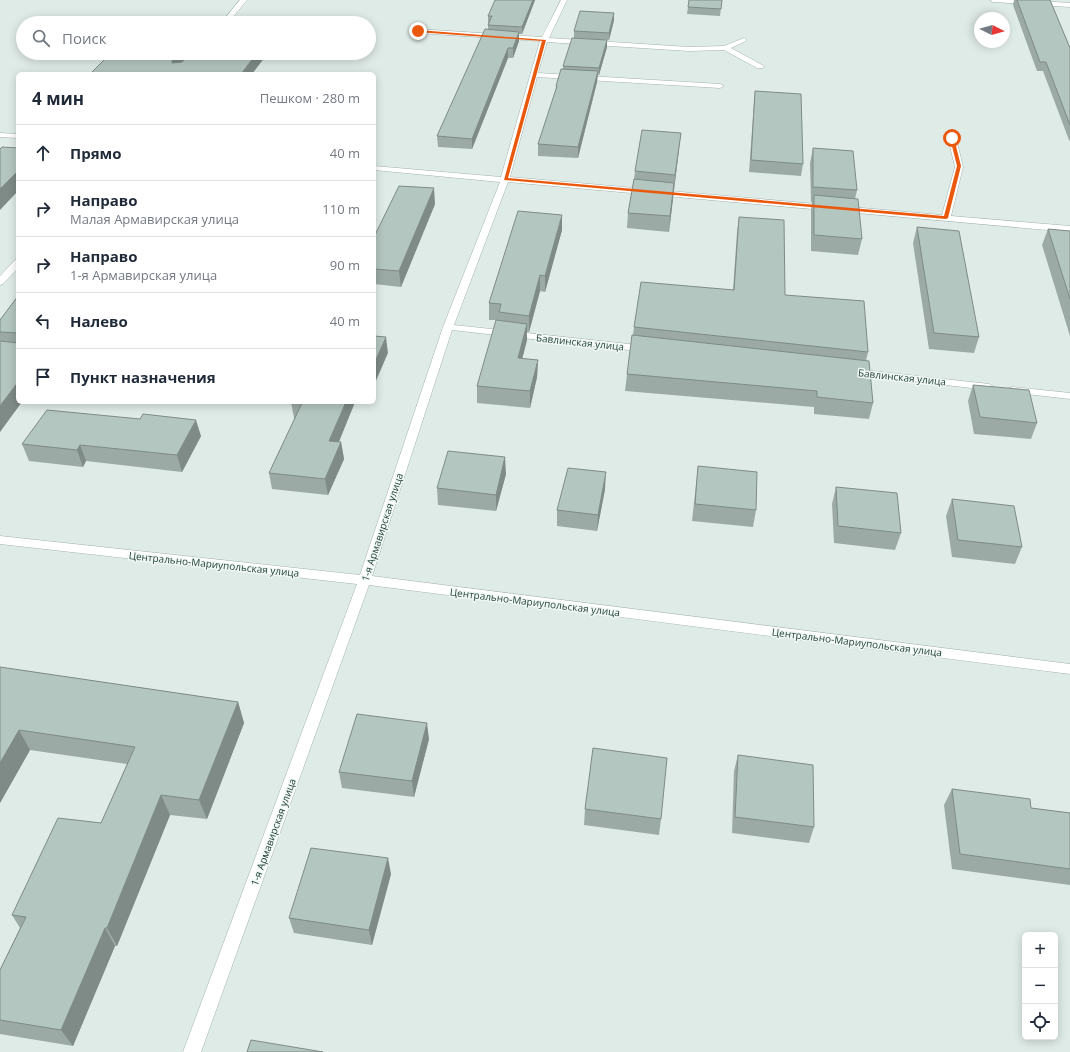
<!DOCTYPE html>
<html lang="ru">
<head>
<meta charset="utf-8">
<style>
	body { margin:0; font-family:"Open Sans",sans-serif; background:#f2f2f3; color:#1f2937 }
	.controls { position:absolute; right:12px; bottom:12px; display:grid; overflow:hidden; border-radius:6px; box-shadow:0 2px 10px #0003 }
	.controls button { width:36px; height:36px; display:grid; place-items:center; padding:0; border:0; border-bottom:1px solid #e0e1e3; background:#fff; color:#1f2937; font:20px sans-serif }
	.compass { position:absolute; left:974px; top:12px; width:36px; height:36px; border-radius:50%; background:#fff; box-shadow:0 2px 10px #0003; rotate:96deg }
	.stop { position:absolute; width:12px; height:12px; margin:-9px; border:3px solid #ea580c; border-radius:50%; background:#fff }
	.stop.end { background:#ea580c; border-color:#fff; box-shadow:0 1px 4px #0008 }
	.list { margin:0; padding:0; list-style:none }
	h2 { display:flex; justify-content:space-between; align-items:center; height:52px; margin:0; padding:0 16px; font-size:17px }
	h2 small { font-size:13px; font-weight:400; color:#747a83 }
	.list li { display:grid; grid-template-columns:26px 1fr auto; gap:12px; align-items:center; box-sizing:border-box; height:56px; padding:0 16px; border-top:1px solid #e0e1e3 }
	.list b { display:block; font-size:15px; white-space:nowrap }
	.list p { margin:0; font-size:13px; white-space:nowrap; color:#747a83 }
	.list em { font-size:13px; font-style:normal; color:#747a83 }
	.icon { flex:none; width:22px; height:22px; fill:none; stroke:currentColor; stroke-width:2; stroke-linecap:round; stroke-linejoin:round }
	.map { position:relative; flex:none; width:1070px; height:1052px; overflow:hidden }
	.search { position:absolute; background:#fff; box-shadow:0 2px 10px #0003; left:16px; top:16px; width:360px; height:44px; display:flex; align-items:center; gap:10px; box-sizing:border-box; padding:0 14px; border-radius:22px; color:#747a83; font-size:15px }
	.panel { position:absolute; background:#fff; box-shadow:0 2px 10px #0003; left:16px; top:72px; width:360px; height:332px; border-radius:6px }
	.map>svg:first-child { display:block }
	.lines { fill:none; stroke-linecap:round; stroke-linejoin:round }
	.minor-casing { stroke:#a2b3af; stroke-width:1 }
	.minor { fill:#fff; fill-rule:evenodd }
	.wall { fill:#9baaa5 }
	.shaded-wall { fill:#7e8b86 }
	.building { fill:#b4c6c0; stroke:#7e8b86 }
	.route { fill:#ea580c }
	.labels { text-anchor:middle; stroke-width:3; stroke-linejoin:round; paint-order:stroke }
	.street-label { font-size:10px; fill:#1f3c37; stroke:#f0f8f4 }
</style>
</head>
<body>
<div class="map">
<svg width="1070" height="1052" viewBox="0 0 1070 1052">
	<rect width="100%" height="100%" fill="#dfebe7"/>
	<g class="lines">
		<defs>
			<g id="minor">
				<polygon points="240,0 247,0 228,23 221,23"/>
				<polygon points="561,0 567,0 549,38 689,47 724,46 744,38 746,39 746,41 731,48 764,66 763,68 757,68 724,50 689,51 547,42 538,73 720,84 724,86 720,88 537,77 510,177 942,215 955,167 948,138 952,136 956,138 963,167 951,216 1070,226 1070,232 508,182 454,325 647,346 652,349 647,352 452,330 372,576 1070,664 1070,674 369,585 201,1052 183,1052 357,584 0,544 0,536 360,575 443,327 500,182 374,170 374,166 501,177 540,41 418,33 415,31 418,29 542,37"/>
				<polygon points="990,0 1023,0 1070,3 1070,7 993,2"/>
				<polygon points="0,133 18,134 18,138 0,137"/>
				<polygon points="18,259 18,268 3,284 0,285 0,276 15,260"/>
				<polygon points="854,369 989,384 994,387 989,390 850,374 849,372"/>
				<polygon points="1013,387 1070,393 1070,399 1009,392 1008,390 1009,388"/>
			</g>
		</defs>
		<use href="#minor" class="minor-casing"/>
		<use href="#minor" class="minor"/>
	</g>
	<g class="wall">
		<polygon points="535,0 522,34 519,34 519,41 513,58 508,58 472,149 438,147 437,136 488,29 488,25 489,23 488,23 488,16"/>
		<polygon points="689,0 722,0 720,16 687,14"/>
		<polygon points="1014,0 1050,0 1070,48 1070,141 1069,140 1043,71 1037,71 1013,5"/>
		<polygon points="614,13 614,20 609,40 574,38 574,31"/>
		<polygon points="607,40 607,47 599,75 598,75 597,82 578,158 538,156 538,144 556,91 556,86 563,69 563,66"/>
		<polygon points="755,91 803,164 801,176 749,172 754,102"/>
		<polygon points="681,133 669,232 627,228 628,213 634,179 635,171"/>
		<polygon points="813,148 857,190 855,199 862,239 858,255 811,251 811,210 812,202 811,202 810,163"/>
		<polygon points="435,204 401,287 374,284 374,237"/>
		<polygon points="739,217 785,295 868,352 866,361 873,403 869,419 814,414 814,407 625,391 627,374 633,335 634,327 733,290 737,232"/>
		<polygon points="917,227 979,337 974,353 929,349 913,243"/>
		<polygon points="1048,229 1070,231 1070,336 1042,245"/>
		<polygon points="562,230 545,292 540,291 529,332 527,332 527,340 522,359 538,360 537,377 530,408 477,403 477,386 499,320 489,320 489,303"/>
		<polygon points="18,296 18,402 0,432 0,320"/>
		<polygon points="973,385 1037,423 1031,439 974,434 968,401"/>
		<polygon points="291,402 355,402 339,442 341,442 344,459 328,495 272,489 269,473 295,418 294,418"/>
		<polygon points="201,436 182,472 86,461 83,467 29,461 22,444"/>
		<polygon points="698,466 756,510 753,527 692,521"/>
		<polygon points="506,474 496,511 438,505 437,488"/>
		<polygon points="836,487 901,533 895,550 834,543 832,504"/>
		<polygon points="605,489 597,531 557,526 557,510"/>
		<polygon points="952,499 1022,547 1015,564 952,557 946,516"/>
		<polygon points="0,667 238,702 244,723 207,819 170,815 117,946 115,946 73,1046 0,1034 0,970 20,928 12,915 101,823 127,764 30,750 0,803"/>
		<polygon points="429,739 414,797 342,788 339,772"/>
		<polygon points="738,755 814,827 809,843 732,833 734,771"/>
		<polygon points="952,789 1031,808 1070,813 1070,885 952,869 944,805"/>
		<polygon points="585,809 661,819 659,835 584,825"/>
		<polygon points="391,874 372,945 294,933 289,918"/>
	</g>
	<g class="shaded-wall">
		<polygon points="533,0 535,0 522,34 522,27"/>
		<polygon points="614,13 614,20 609,40 609,33"/>
		<polygon points="519,32 519,41 513,58 513,48"/>
		<polygon points="607,40 607,47 599,75 599,68"/>
		<polygon points="508,48 508,58 472,149 472,139"/>
		<polygon points="179,53 192,53 175,73 172,61"/>
		<polygon points="257,53 268,53 252,74 241,74"/>
		<polygon points="598,71 597,82 578,158 578,147"/>
		<polygon points="681,133 679,148 674,190 675,175"/>
		<polygon points="18,171 18,191 0,210 0,189"/>
		<polygon points="674,183 673,198 669,232 670,216"/>
		<polygon points="434,188 435,204 401,287 399,271"/>
		<polygon points="562,215 562,230 545,292 545,276"/>
		<polygon points="540,275 540,291 529,332 529,316"/>
		<polygon points="527,324 527,340 518,375 518,358"/>
		<polygon points="386,337 388,353 375,383 374,374 374,364"/>
		<polygon points="538,360 537,377 530,408 530,391"/>
		<polygon points="18,382 18,402 22,402 0,432 0,406"/>
		<polygon points="346,402 355,402 332,458 329,441"/>
		<polygon points="196,420 201,436 182,472 177,455"/>
		<polygon points="341,442 344,459 328,495 325,479"/>
		<polygon points="80,445 86,461 83,467 77,450"/>
		<polygon points="505,457 506,474 496,511 496,495"/>
		<polygon points="606,472 605,489 597,531 598,515"/>
		<polygon points="238,702 244,723 207,819 199,800"/>
		<polygon points="427,723 429,739 414,797 412,781"/>
		<polygon points="19,730 30,750 0,803 0,763"/>
		<polygon points="161,795 170,815 117,946 107,928"/>
		<polygon points="388,858 391,874 372,945 369,930"/>
		<polygon points="105,928 115,946 73,1046 61,1030"/>
	</g>
	<g class="building">
		<polygon points="495,0 533,0 522,27 488,25 492,16 488,16"/>
		<polygon points="689,0 722,0 721,9 688,7"/>
		<polygon points="1017,0 1050,0 1070,48 1070,125 1046,62 1040,62"/>
		<polygon points="580,11 614,13 609,33 574,31"/>
		<polygon points="485,29 519,32 513,48 508,48 472,139 437,136"/>
		<polygon points="572,38 607,40 599,68 563,66"/>
		<polygon points="111,53 179,53 172,61 172,63 182,62 191,53 257,53 241,74 90,74"/>
		<polygon points="561,69 598,71 578,147 538,144 557,86 556,86"/>
		<polygon points="755,91 801,94 803,164 751,160"/>
		<polygon points="642,130 681,133 675,175 635,171"/>
		<polygon points="2,147 18,148 18,171 0,189 0,149"/>
		<polygon points="813,148 853,151 857,190 813,187"/>
		<polygon points="634,179 674,183 670,216 628,213"/>
		<polygon points="399,186 434,188 399,271 374,269 374,237"/>
		<polygon points="814,195 858,199 862,239 814,235"/>
		<polygon points="518,211 562,215 545,276 540,275 529,316 499,312 501,304 489,303"/>
		<polygon points="739,217 784,220 785,295 864,301 868,352 634,327 641,282 734,290"/>
		<polygon points="917,227 959,231 979,337 934,333"/>
		<polygon points="1048,229 1070,231 1070,299"/>
		<polygon points="18,296 18,333 0,332 0,320"/>
		<polygon points="496,320 527,324 518,358 538,360 530,391 477,386"/>
		<polygon points="632,335 869,361 873,403 817,397 817,391 627,374"/>
		<polygon points="374,336 386,337 374,364"/>
		<polygon points="0,341 18,343 18,382 0,406"/>
		<polygon points="973,385 1029,390 1037,423 980,417"/>
		<polygon points="295,402 346,402 329,441 341,442 325,479 269,473 302,403"/>
		<polygon points="47,410 140,419 143,414 196,420 177,455 80,445 77,450 22,444"/>
		<polygon points="448,451 505,457 496,495 437,488"/>
		<polygon points="698,466 757,472 756,510 695,504"/>
		<polygon points="568,468 606,472 598,515 557,510"/>
		<polygon points="836,487 897,493 901,533 838,526"/>
		<polygon points="952,499 1014,506 1022,547 958,540"/>
		<polygon points="0,667 238,702 199,800 161,795 107,928 105,928 61,1030 0,1020 0,970 26,917 12,915 58,818 101,823 135,747 19,730 0,763"/>
		<polygon points="357,714 427,723 412,781 339,772"/>
		<polygon points="593,748 667,758 661,819 585,809"/>
		<polygon points="738,755 813,765 814,827 735,817"/>
		<polygon points="952,789 1030,799 1031,808 1070,813 1070,869 960,854"/>
		<polygon points="311,848 388,858 369,930 289,918"/>
		<polygon points="251,1040 323,1052 247,1052"/>
	</g>
	<polygon class="route" points="418,30 546,40 508,178 944,216 957,166 950,138 952,137 954,138 961,166 948,218 946,219 504,180 542,41 417,32"/>
	<g class="labels">
		<g class="street-label">
			<text transform="translate(580 342) rotate(6)" y="4">Бавлинская улица</text>
			<text transform="translate(902 377) rotate(6)" y="4">Бавлинская улица</text>
			<text transform="translate(382 527) rotate(-72)" y="4">1-я Армавирская улица</text>
			<text transform="translate(214 564) rotate(6)" y="4">Центрально-Мариупольская улица</text>
			<text transform="translate(535 602) rotate(7)" y="4">Центрально-Мариупольская улица</text>
			<text transform="translate(857 642) rotate(7)" y="4">Центрально-Мариупольская улица</text>
			<text transform="translate(273 832) rotate(-70)" y="4">1-я Армавирская улица</text>
		</g>
	</g>
</svg>
<div class="controls">
<button>+</button>
<button>−</button>
<button><svg class="icon" aria-label="locate" viewBox="0 0 24 24"><circle cx="12" cy="12" r="6"/><path d="M12 2v4M12 18v4M2 12h4M18 12h4"/></svg></button>
</div>
<svg class="compass" viewBox="-18 -18 36 36"><path d="M0-13l5 13h-10z" fill="#e53935"/><path d="M0 13l5-13h-10z" fill="#747a83"/></svg>
<div class="stop" style="left:952px;top:138px"></div>
<div class="stop end" style="left:418px;top:31px"></div>
<div class="search"><svg class="icon" aria-label="search" viewBox="0 0 24 24"><circle cx="10" cy="10" r="6"/><path d="M15 15l6 6"/></svg>Поиск</div>
<section class="panel">
<h2>4 мин<small>Пешком · 280 m</small></h2>
<ul class="list">
<li><svg class="icon" aria-label="ahead" viewBox="0 0 24 24"><path d="M12 20V5M6 11l6-6 6 6"/></svg><div><b>Прямо</b></div><em>40 m</em></li>
<li><svg class="icon" aria-label="right" viewBox="0 0 24 24"><path d="M7 20v-9h11M14 6l5 5-5 5"/></svg><div><b>Направо</b><p>Малая Армавирская улица</p></div><em>110 m</em></li>
<li><svg class="icon" aria-label="right" viewBox="0 0 24 24"><path d="M7 20v-9h11M14 6l5 5-5 5"/></svg><div><b>Направо</b><p>1-я Армавирская улица</p></div><em>90 m</em></li>
<li><svg class="icon" aria-label="left" viewBox="0 0 24 24"><path d="M17 20v-9H6M10 6l-5 5 5 5"/></svg><div><b>Налево</b></div><em>40 m</em></li>
<li><svg class="icon" aria-label="arrive" viewBox="0 0 24 24"><path d="M6 21V4h12l-3 4 3 4H6"/></svg><div><b>Пункт назначения</b></div></li>
</ul>
</section>
</div>
</body>
</html>
